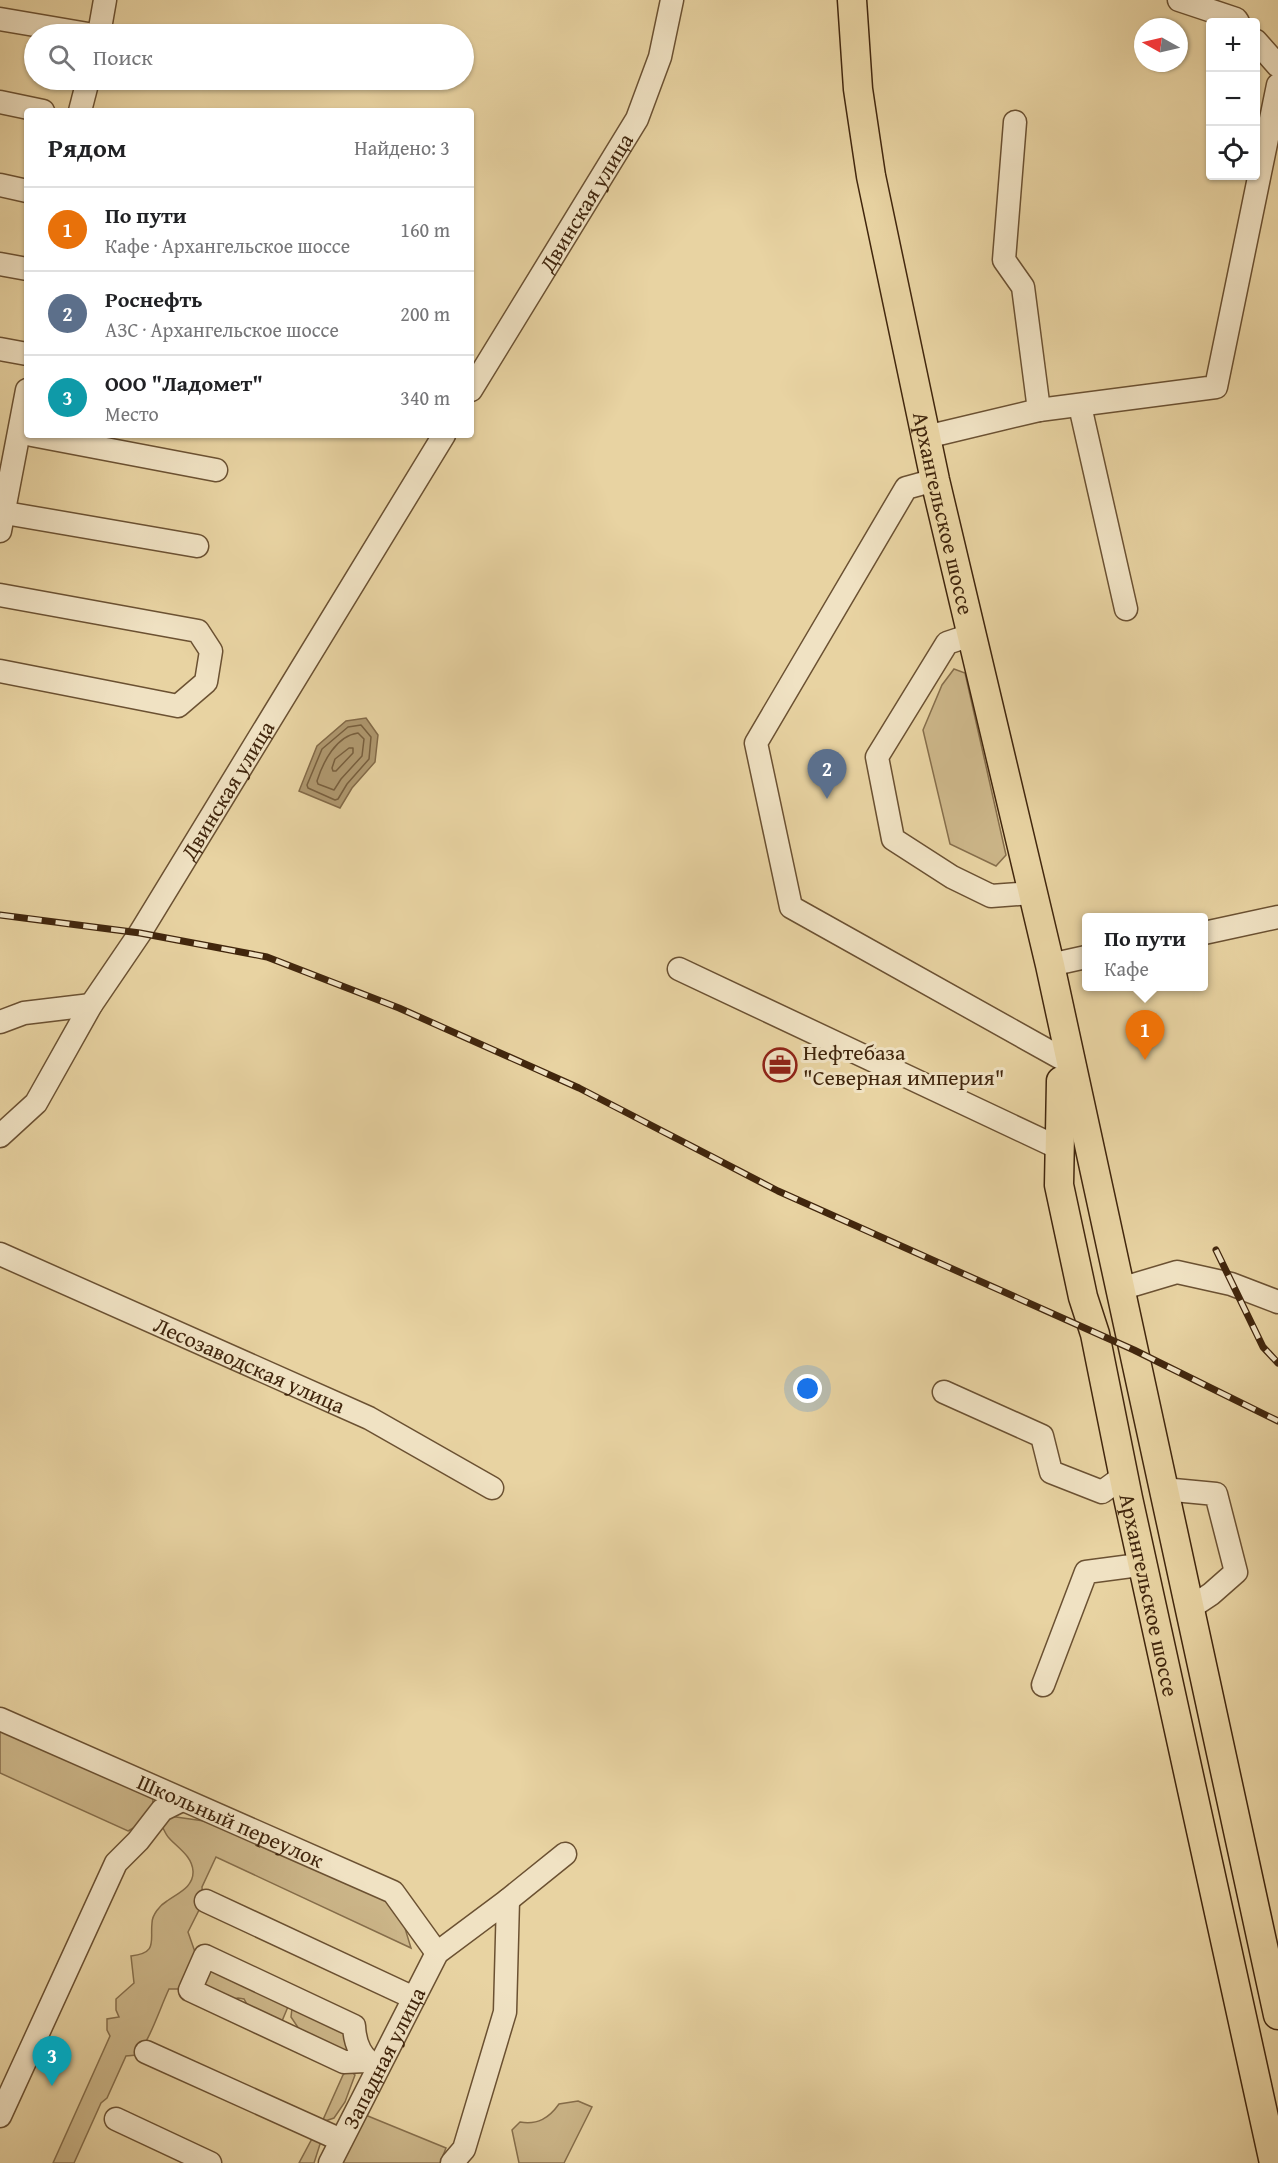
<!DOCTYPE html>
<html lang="ru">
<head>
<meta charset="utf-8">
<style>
	body { margin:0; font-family:"Gentium Book Plus",serif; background:#f2f2f2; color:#202124 }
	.controls { position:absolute; right:18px; top:18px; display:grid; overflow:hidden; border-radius:6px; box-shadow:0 2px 4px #0004 }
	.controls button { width:54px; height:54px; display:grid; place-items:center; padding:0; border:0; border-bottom:2px solid #e0e0e0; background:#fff; color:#202124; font:30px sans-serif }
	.compass { position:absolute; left:1134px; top:18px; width:54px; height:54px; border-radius:50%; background:#fff; box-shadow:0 2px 4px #0004; rotate:278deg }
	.you { position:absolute; left:808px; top:1389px; width:21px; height:21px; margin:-15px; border:4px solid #fff; border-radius:50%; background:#1a73e8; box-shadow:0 0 0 9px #1a73e833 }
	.badge { display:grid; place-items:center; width:39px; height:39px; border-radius:50%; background:#8f2418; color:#fff; font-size:20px; font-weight:700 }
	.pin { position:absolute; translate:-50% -50px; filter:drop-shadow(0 2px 3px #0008) }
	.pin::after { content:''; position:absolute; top:32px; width:21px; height:18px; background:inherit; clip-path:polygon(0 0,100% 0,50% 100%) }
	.popup { position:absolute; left:1082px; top:913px; width:126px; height:78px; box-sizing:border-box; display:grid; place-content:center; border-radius:6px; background:#fff; filter:drop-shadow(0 2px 4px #0005); font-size:20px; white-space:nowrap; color:#757577 }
	.popup b { font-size:22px; color:#202124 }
	.popup::after { content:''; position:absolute; left:50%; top:100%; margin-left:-12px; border:12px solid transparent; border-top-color:#fff }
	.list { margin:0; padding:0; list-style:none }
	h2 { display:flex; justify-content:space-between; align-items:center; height:78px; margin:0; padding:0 24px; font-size:26px }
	h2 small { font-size:20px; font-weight:400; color:#757577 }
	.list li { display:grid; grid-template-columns:39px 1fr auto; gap:18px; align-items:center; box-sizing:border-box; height:84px; padding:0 24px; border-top:2px solid #e0e0e0 }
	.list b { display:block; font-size:22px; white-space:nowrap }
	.list p { margin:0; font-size:20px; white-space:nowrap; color:#757577 }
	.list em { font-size:20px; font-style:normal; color:#757577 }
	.icon { flex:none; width:33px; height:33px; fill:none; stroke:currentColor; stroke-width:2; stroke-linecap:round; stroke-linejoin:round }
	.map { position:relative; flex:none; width:1278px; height:2163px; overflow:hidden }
	.search { position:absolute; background:#fff; box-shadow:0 2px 4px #0004; left:24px; top:24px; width:450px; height:66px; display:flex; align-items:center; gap:15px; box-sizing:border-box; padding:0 21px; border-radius:33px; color:#757577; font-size:22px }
	.panel { position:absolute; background:#fff; box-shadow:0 2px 4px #0004; left:24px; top:108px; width:450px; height:330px; border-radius:6px }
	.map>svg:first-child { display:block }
	.green { fill:#ccb689; stroke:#866e4b; stroke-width:1.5 }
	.water { fill:#af986f; stroke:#836a48; stroke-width:1.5 }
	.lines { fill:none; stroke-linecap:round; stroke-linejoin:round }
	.shore { stroke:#785f3e; stroke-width:1.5 }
	.minor-casing { stroke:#6b5132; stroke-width:25 }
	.major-casing { stroke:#41260d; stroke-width:31 }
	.minor { stroke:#f0e2c3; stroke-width:22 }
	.major { stroke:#e8d3a2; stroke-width:28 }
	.rail-casing { stroke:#41260d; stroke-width:7 }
	.rail { stroke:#f0e2c3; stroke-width:4.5; stroke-dasharray:14; stroke-linecap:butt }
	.labels { text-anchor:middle; stroke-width:6; stroke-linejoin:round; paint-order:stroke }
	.street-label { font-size:22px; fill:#41260d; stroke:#f0e2c3 }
	.poi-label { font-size:22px; fill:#41260d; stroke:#f0e2c3; text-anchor:start }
</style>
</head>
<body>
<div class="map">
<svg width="1278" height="2163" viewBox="0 0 1278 2163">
	<rect width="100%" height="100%" fill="#e8d3a2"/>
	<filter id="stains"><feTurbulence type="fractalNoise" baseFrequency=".00333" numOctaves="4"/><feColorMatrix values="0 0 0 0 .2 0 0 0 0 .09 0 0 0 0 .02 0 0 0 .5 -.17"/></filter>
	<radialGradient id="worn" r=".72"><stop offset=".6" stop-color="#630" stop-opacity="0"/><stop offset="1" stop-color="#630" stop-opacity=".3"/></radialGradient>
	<g class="green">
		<polygon points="954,669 965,673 1006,855 996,866 950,844 923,730 942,685"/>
		<path d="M0 1726 153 1795C154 1816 145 1822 128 1831L0 1773Z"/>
		<path d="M169 1816 204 1821 388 1896 401 1915 411 1948 216 1857 202 1887 203 1902 188 1932 195 1952 186 1986 178 1989H169C160 2008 150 2040 137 2055L126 2056 107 2098 101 2103 74 2163H53L110 2036 107 2030V2019L119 2017 116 2010V1999L134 1983 131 1956C158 1953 150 1941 152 1923 152 1915 160 1905 167 1901 178 1893 194 1887 193 1871 192 1856 178 1848 169 1838 165 1834 163 1827 160 1822Z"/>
		<polygon points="208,1965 290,2002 282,2021 250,2010 244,1999 238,1998 226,2001 206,1993 200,1974"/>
		<polygon points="292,2008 342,2029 351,2055 303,2035 291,2017"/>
		<polygon points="348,2069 355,2075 345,2102 334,2118 322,2122 343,2075"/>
		<path d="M578 2101 592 2107 564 2163H519L512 2130 520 2122C538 2125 549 2118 559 2104Z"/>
		<polygon points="363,2114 446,2148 440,2163 338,2163"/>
		<polygon points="314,2135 321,2141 314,2163 299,2163"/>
	</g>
	<polygon class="water" points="366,718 378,735 375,762 352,788 340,808 299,791 317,746 346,721"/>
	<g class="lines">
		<g class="shore">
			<polygon points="361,725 371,737 369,759 347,784 338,799 335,800 308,788 307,785 322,749 348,727"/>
			<path d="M358 733 364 739 362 756 341 779 334 790 318 784 317 781C323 762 336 736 358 733Z"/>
			<polygon points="349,748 353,748 353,753 336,771 333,771 332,768 335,759"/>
		</g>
		<defs>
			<g id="minor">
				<polyline points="1179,0 1236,19 1238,22"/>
				<polyline points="0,19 88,34"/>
				<polyline points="99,34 105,0"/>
				<polyline points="1256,41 1278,66"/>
				<polyline points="0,102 43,111"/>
				<polyline points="80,111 88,80"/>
				<polyline points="1015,122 1004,260 1023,287 1039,410"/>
				<polyline points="0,185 27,191"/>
				<polyline points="0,264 27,269"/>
				<polyline points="0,349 27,354"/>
				<path id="s1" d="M471 390 637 119 660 57 672 0"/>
				<polyline points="1080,406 1126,609"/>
				<polyline points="32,435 216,470"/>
				<polyline points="926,437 1039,410 1216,387 1278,85"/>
				<polyline points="935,480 906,488 756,743 791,907 1061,1058"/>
				<polyline points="0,512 197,546"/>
				<polyline points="0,531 27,390"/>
				<polyline points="0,595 198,631 211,651 206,682 178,706 0,671"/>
				<polyline points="971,635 947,643 877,757 893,839 952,877 991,896 1032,893"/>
				<polyline points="1204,933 1278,917"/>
				<polyline points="1050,965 1086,957"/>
				<polyline points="679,969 1061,1149"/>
				<polyline points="0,1022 24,1013 91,1005"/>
				<path id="s2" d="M0 1136 36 1103 91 1005 140 933 444 435"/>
				<path id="s3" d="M0 1254 369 1418 492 1488"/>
				<polyline points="1120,1289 1177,1272 1231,1284 1278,1302"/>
				<polyline points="944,1392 1042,1436 1051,1472 1102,1492 1124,1476"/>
				<polyline points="1163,1489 1216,1494 1236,1572 1211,1594 1190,1608"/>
				<polyline points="1043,1685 1086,1572 1139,1565"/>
				<path id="s4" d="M0 1719 393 1892 437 1953"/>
				<polyline points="508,1900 565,1854"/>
				<polyline points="206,1901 414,1998"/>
				<polyline points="146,2052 341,2140"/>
				<path d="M366 2061 344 2062 190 1990 205 1956 354 2026C355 2045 361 2058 378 2068"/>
				<polyline points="0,2116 116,1863 138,1841 162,1810 182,1800"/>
				<polyline points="116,2119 210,2163"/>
				<path id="s5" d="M330 2163 437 1953 508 1900 505 2012 464 2149 452 2163"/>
			</g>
			<g id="major">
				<path id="s6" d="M852 0 858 89 871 176 935 480 1050 965 1278 2015"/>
				<path id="s7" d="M1061 1081 1059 1185 1083 1297 1095 1334 1128 1498 1274 2163"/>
			</g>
		</defs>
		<use href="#minor" class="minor-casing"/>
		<use href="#major" class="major-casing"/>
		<use href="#minor" class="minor"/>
		<use href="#major" class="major"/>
		<defs>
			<g id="rail">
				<polyline points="0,915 140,933 267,957 399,1008 579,1088 778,1191 1134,1350 1278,1421"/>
				<polyline points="1216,1250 1263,1347 1278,1363"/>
			</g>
		</defs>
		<use href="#rail" class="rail-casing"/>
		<use href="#rail" class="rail"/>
	</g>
	<defs>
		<symbol id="office-ring" viewBox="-11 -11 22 22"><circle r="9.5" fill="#f0e2c3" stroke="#8f2418" stroke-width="1.5"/><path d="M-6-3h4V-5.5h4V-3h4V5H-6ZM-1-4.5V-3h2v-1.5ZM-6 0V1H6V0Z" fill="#8f2418"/></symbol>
	</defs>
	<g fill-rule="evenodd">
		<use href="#office-ring" x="761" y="1046" width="38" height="38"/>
	</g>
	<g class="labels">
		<g class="street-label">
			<text dy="8" stroke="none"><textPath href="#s1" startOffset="220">Двинская улица</textPath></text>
			<text dy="8" stroke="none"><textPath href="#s6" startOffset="522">Архангельское шоссе</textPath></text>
			<text dy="8" stroke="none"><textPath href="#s2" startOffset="416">Двинская улица</textPath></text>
			<text dy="8" stroke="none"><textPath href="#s3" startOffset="273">Лесозаводская улица</textPath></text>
			<text dy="8" stroke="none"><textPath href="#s7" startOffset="524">Архангельское шоссе</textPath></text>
			<text dy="8" stroke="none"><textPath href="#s4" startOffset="252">Школьный переулок</textPath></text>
			<text dy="8" stroke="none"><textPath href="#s5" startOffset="118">Западная улица</textPath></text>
		</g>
		<g class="poi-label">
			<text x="803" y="1060">Нефтебаза<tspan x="803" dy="25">"Северная империя"</tspan></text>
		</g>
	</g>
	<rect width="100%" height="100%" filter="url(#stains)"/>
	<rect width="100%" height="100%" fill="url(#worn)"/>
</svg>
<div class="controls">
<button>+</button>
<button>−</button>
<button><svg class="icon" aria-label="locate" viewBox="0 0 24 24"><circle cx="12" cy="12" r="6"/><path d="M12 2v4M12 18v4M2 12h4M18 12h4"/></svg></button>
</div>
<svg class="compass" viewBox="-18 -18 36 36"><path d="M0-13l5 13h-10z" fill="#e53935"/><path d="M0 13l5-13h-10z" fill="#757577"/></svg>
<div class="you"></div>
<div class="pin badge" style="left:1145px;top:1060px;background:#e8710a">1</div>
<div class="popup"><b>По пути</b>Кафе</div>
<div class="pin badge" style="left:827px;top:799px;background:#5c6f8a">2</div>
<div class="pin badge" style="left:52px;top:2086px;background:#0f9aa8">3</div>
<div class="search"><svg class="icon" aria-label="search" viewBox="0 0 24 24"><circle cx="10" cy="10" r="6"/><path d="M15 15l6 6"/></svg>Поиск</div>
<section class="panel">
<h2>Рядом<small>Найдено: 3</small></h2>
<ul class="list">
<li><span class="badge" style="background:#e8710a">1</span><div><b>По пути</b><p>Кафе · Архангельское шоссе</p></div><em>160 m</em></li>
<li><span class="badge" style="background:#5c6f8a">2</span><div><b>Роснефть</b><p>АЗС · Архангельское шоссе</p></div><em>200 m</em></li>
<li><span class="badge" style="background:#0f9aa8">3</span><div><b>ООО &quot;Ладомет&quot;</b><p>Место</p></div><em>340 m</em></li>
</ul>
</section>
</div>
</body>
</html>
